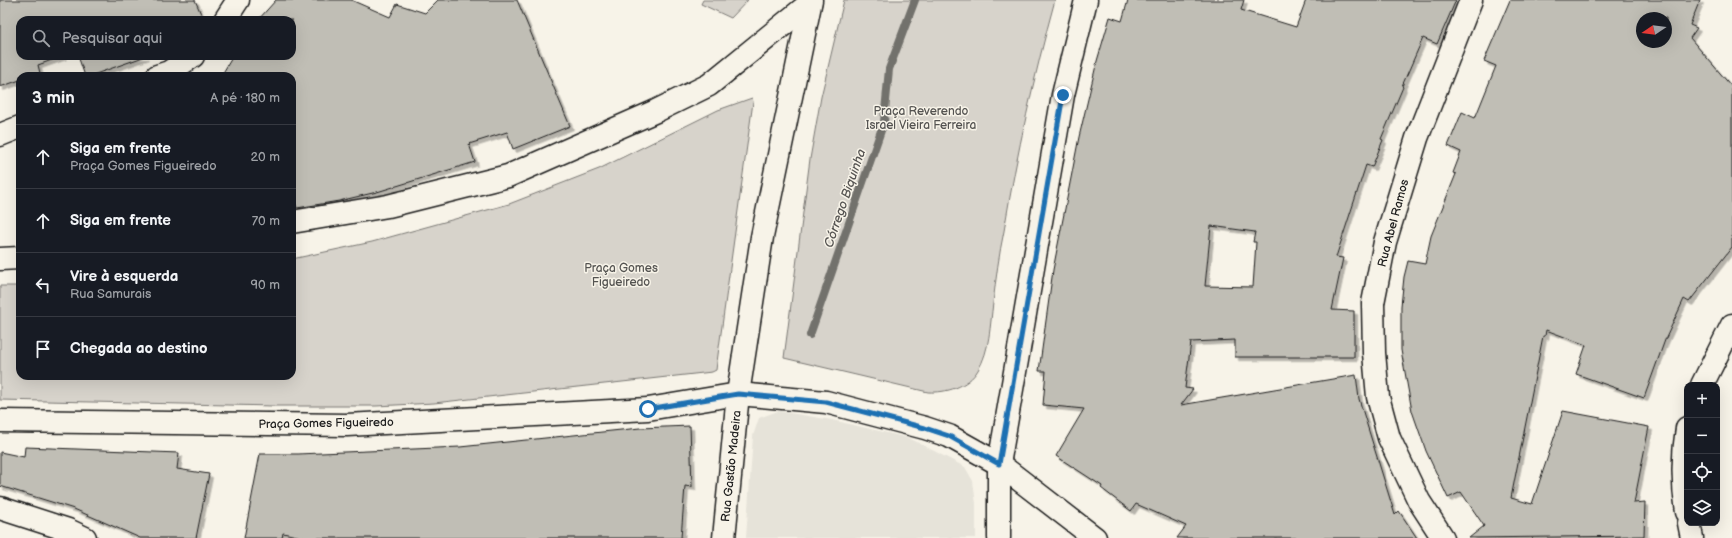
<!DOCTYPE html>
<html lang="pt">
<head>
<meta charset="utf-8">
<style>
	body { margin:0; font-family:"Balsamiq Sans",sans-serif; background:#20242c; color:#f1f3f6 }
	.controls { position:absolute; right:12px; bottom:12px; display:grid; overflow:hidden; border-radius:8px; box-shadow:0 4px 16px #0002 }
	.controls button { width:36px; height:36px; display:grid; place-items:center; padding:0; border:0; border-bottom:1px solid #363941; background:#171b24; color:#f1f3f6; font:20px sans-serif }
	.compass { position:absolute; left:1636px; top:12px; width:36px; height:36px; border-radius:50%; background:#171b24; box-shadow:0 4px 16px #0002; rotate:257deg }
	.stop { position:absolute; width:12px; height:12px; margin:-9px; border:3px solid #1f6fb2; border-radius:50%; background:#fff }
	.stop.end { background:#1f6fb2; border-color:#fff; box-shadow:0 1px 4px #0008 }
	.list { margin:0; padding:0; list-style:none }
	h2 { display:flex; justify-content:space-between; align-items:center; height:52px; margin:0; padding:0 16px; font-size:17px }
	h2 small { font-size:13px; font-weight:400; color:#9ea1a6 }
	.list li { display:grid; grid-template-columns:26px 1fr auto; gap:12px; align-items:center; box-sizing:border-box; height:64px; padding:0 16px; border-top:1px solid #363941 }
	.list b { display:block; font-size:15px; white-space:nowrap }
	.list p { margin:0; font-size:13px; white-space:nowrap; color:#9ea1a6 }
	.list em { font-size:13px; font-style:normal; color:#9ea1a6 }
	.icon { flex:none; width:22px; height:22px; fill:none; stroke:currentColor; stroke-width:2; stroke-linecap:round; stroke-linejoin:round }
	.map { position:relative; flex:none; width:1732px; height:538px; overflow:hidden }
	.search { position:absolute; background:#171b24; box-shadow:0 4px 16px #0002; left:16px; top:16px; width:280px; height:44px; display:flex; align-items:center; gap:10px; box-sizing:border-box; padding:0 14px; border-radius:12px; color:#9ea1a6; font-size:15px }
	.panel { position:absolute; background:#171b24; box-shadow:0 4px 16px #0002; left:16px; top:72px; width:280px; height:308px; border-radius:12px }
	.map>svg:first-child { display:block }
	.built { fill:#e6e3d9 }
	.green { fill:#d7d3cb; stroke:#7a7874 }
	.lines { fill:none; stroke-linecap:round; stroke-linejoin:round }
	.stream { stroke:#72716c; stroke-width:8 }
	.building { fill:#c0beb5; stroke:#1c1c1c; fill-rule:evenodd; filter:url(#shadow) }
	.minor-casing { stroke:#1c1c1c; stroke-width:25 }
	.tertiary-casing { stroke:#1c1c1c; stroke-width:25 }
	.minor { stroke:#f7f3e8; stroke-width:22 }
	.tertiary { stroke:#f7f3e8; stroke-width:22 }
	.route { stroke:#1f6fb2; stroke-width:5 }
	.labels { text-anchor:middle; stroke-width:3; stroke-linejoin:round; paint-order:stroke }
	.park-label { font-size:12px; fill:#545351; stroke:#f7f3e8 }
	.street-label { font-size:12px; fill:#1c1c1c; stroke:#f7f3e8 }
	.water-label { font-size:13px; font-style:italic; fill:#565452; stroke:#f7f3e8 }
</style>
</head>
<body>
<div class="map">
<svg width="1732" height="538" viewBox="0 0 1732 538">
	<defs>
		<filter id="shadow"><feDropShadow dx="3.5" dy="3.5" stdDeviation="0" flood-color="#0004"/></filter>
	</defs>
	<rect width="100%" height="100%" fill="#f7f3e8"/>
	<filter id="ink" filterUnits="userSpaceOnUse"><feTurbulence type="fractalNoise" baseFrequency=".025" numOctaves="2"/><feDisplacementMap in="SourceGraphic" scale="8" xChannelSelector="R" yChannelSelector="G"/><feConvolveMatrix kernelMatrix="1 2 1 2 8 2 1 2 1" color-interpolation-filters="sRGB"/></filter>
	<g filter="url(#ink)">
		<polygon class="built" points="778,411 832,420 909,438 965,467 973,481 976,504 976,538 746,538 753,436 759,418"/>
		<g class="green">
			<polygon points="703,0 748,0 731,18 701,4"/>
			<path d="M844 0H1055C1034 76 1017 153 1004 231 999 254 996 278 993 303 990 325 990 350 978 370 968 387 946 393 928 392L784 358 810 159 821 97Z"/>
			<polygon points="752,98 753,102 717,362 716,370 712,372 434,403 376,406 274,406 0,400 0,286 20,286 20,376 292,376 292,259 372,242 509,204 599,169 718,110"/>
		</g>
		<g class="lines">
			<polyline class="stream" points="810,335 884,122 889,69 915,0"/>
		</g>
		<g class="building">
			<polygon points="0,0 195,0 201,14 195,20 20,20 20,56 63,56 38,65 40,73 31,76 20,76 20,80 0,87"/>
			<polygon points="276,0 351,0 390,17 397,4 425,13 438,0 517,0 570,126 513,149 507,132 469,144 475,162 377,192 339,201 297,208 292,195 292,76 221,76 233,56 292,56 292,20 258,20"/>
			<path d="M1128 0H1244L1241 10 1296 27 1306 0H1456L1437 44 1423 38 1402 86 1403 87 1381 139 1383 140 1372 167 1366 165 1336 257 1343 258 1332 310 1354 311V357H1235V340L1191 342 1185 388 1193 389 1181 405 1356 375 1359 399 1395 515 1399 511 1417 538H1177L1186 526 1136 504 1131 511 1101 488 1102 486 1056 456 1084 409 1043 405 1046 371H1039L1053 270 1079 137 1097 61 1110 17 1122 21ZM1211 226 1255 232 1253 242H1256L1253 287 1205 286Z"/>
			<path d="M1510 0H1700L1690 25 1697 28 1690 38 1732 87V247L1689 302 1684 299 1665 340 1644 398 1576 374 1586 345 1546 330 1545 336H1543L1511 498 1532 504 1563 411 1649 427 1634 503 1645 502 1644 536 1469 538 1484 526 1461 492 1448 498 1426 451 1412 411 1401 350V306L1404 277 1408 261 1425 264 1431 236 1456 174 1453 173 1461 152 1448 146 1462 112 1475 118 1496 66 1484 61ZM1642 18H1666V42H1642Z"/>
			<polygon points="78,56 146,56 90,76 85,76"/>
			<polygon points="690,426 692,487 685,486 681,538 306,538 283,533 282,538 244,538 260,454 298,454 460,447 640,428"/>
			<polygon points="25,447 179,453 177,469 209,474 196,538 140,538 74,509 0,486 0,452 24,457"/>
		</g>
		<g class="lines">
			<defs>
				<g id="minor">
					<polyline points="225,20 238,0"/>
					<polyline points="157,76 169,72 193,56"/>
					<polyline points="0,135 20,127"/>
					<polyline points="292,222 388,206 508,176 656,111 709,85 810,3"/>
					<polyline points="0,259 20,258"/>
					<polyline points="1702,385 1732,325"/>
					<polyline points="0,421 347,425 648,409 738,394 826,402 925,428 949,436 999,464 1095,538"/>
					<path d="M1687 428C1682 458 1682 482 1687 512"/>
					<polyline points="0,508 68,530 85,538"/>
					<polyline points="1689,523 1692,538"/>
					<polyline points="1443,538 1419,501 1389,438 1378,397 1374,353 1373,303 1385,242 1417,138 1471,0"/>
				</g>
				<g id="tertiary">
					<polyline points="724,538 738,394 762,237 811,0"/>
					<polyline points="999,538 999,464 1063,95 1086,0"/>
				</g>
			</defs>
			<use href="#minor" class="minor-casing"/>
			<use href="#tertiary" class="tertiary-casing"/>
			<use href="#minor" class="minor"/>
			<use href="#tertiary" class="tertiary"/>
		</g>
	</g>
	<g class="lines" filter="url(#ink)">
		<polyline class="route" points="648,409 738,394 826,402 925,428 949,436 999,464 1063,95"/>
	</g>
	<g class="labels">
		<g class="park-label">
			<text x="921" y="115">Praça Reverendo<tspan x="921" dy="14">Israel Vieira Ferreira</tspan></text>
			<text x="621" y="272">Praça Gomes<tspan x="621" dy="14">Figueiredo</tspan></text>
		</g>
		<g class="street-label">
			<text transform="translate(1393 223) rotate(-75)" y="4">Rua Abel Ramos</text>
			<text transform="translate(326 423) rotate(-1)" y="4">Praça Gomes Figueiredo</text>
			<text transform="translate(731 466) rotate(-84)" y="4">Rua Gastão Madeira</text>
		</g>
		<g class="water-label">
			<text transform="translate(844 198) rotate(-71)" y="5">Córrego Biquinha</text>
		</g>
	</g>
</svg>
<div class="controls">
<button>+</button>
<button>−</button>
<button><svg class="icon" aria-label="locate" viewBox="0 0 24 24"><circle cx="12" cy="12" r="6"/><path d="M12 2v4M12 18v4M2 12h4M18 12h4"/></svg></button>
<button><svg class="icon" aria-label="layers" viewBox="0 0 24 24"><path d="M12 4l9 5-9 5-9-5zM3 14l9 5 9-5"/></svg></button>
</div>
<svg class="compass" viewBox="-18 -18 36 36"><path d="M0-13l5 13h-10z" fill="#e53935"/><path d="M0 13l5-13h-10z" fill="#9ea1a6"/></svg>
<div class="stop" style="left:648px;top:409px"></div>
<div class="stop end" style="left:1063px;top:95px"></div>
<div class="search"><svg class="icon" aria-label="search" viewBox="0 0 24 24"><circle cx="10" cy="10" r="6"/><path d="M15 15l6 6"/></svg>Pesquisar aqui</div>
<section class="panel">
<h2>3 min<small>A pé · 180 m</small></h2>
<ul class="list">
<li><svg class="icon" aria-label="ahead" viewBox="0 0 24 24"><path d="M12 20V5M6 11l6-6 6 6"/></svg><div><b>Siga em frente</b><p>Praça Gomes Figueiredo</p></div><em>20 m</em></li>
<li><svg class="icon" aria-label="ahead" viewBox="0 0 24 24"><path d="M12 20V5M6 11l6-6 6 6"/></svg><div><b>Siga em frente</b></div><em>70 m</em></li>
<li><svg class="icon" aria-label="left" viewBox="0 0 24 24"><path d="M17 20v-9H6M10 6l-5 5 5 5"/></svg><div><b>Vire à esquerda</b><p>Rua Samurais</p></div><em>90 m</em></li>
<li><svg class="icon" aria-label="arrive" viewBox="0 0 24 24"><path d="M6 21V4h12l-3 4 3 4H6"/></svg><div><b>Chegada ao destino</b></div></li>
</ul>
</section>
</div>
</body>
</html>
